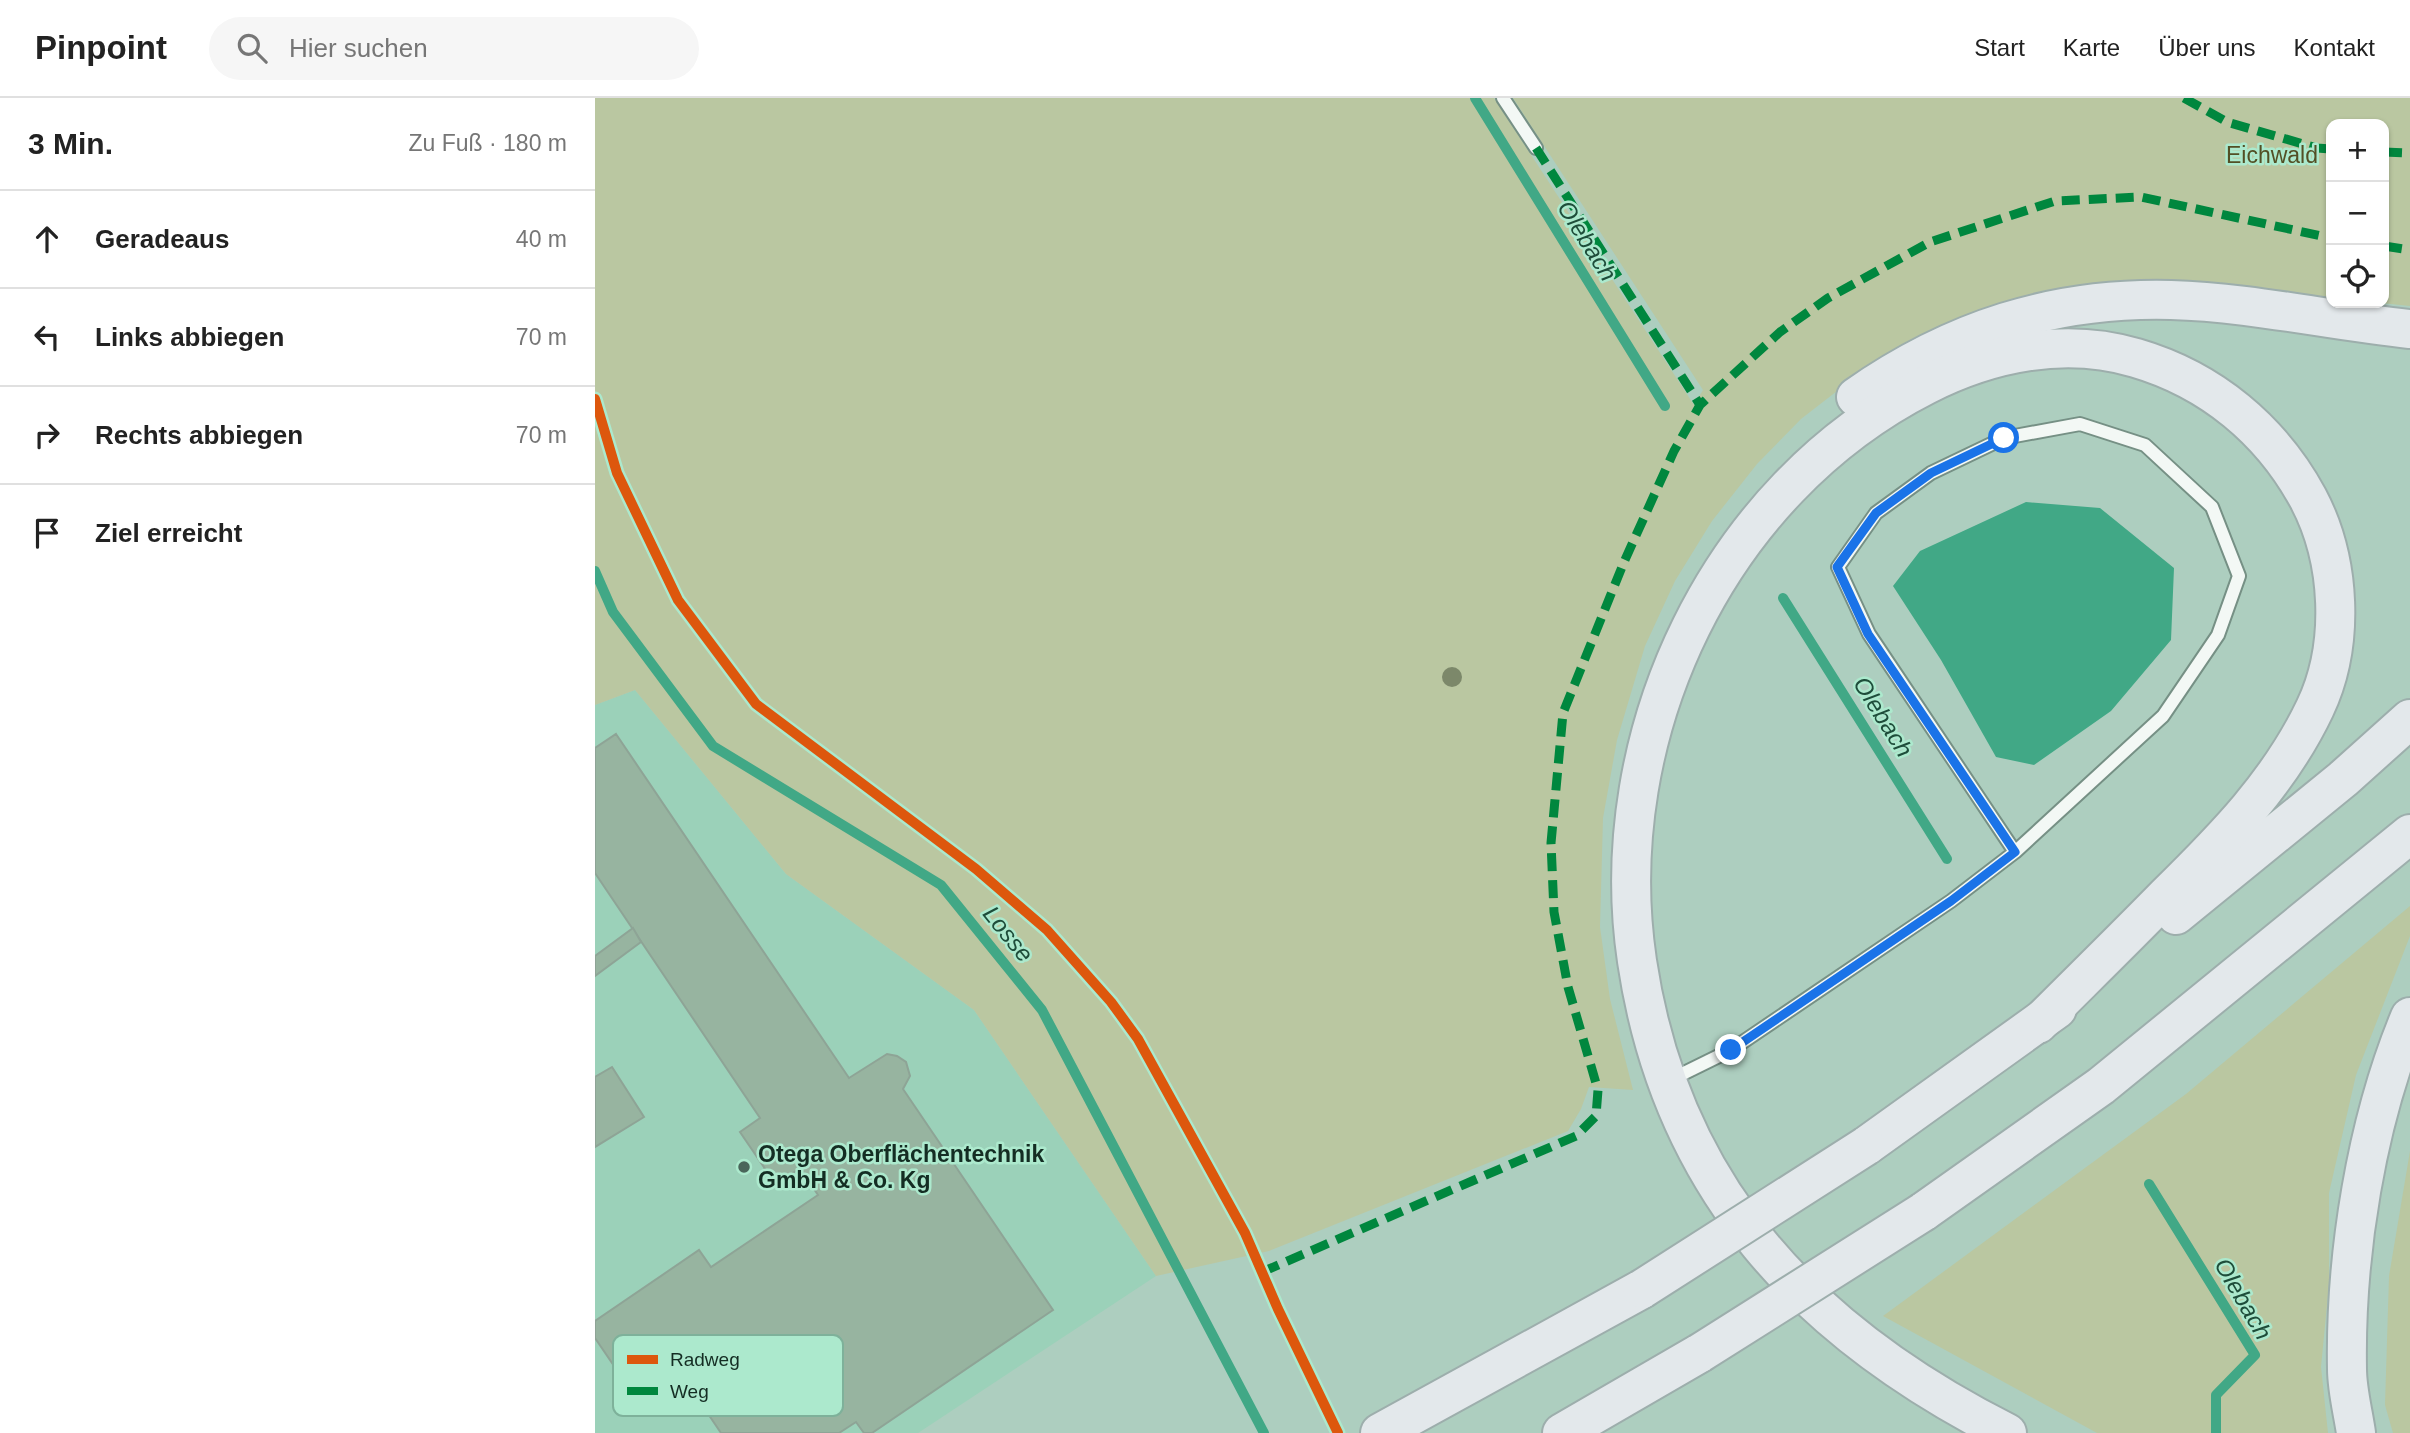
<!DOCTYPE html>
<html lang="de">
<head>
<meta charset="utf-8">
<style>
	body { margin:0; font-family:Helvetica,sans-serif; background:#f6f6f6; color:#222 }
	.controls { position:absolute; right:21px; top:21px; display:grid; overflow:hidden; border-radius:14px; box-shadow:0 2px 5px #0004 }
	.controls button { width:63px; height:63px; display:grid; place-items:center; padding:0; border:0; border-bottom:2px solid #e0e0e0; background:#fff; color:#222; font:35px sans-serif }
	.stop { position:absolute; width:21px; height:21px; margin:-16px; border:5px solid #1a73e8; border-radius:50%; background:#fff }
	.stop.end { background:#1a73e8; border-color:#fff; box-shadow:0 2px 7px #0008 }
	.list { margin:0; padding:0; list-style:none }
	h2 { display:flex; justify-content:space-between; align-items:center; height:91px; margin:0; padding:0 28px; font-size:30px }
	h2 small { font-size:23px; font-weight:400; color:#767676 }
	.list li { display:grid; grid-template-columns:46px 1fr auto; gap:21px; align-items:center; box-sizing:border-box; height:98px; padding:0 28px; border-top:2px solid #e0e0e0 }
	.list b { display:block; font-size:26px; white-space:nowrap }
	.list em { font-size:23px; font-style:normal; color:#767676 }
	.icon { flex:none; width:38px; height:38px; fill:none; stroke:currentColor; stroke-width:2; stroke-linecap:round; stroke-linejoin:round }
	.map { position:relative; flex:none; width:1815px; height:1335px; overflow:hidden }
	header { display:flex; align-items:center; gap:42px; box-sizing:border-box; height:98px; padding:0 35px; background:#fff; border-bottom:2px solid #e0e0e0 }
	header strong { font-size:33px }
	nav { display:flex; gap:38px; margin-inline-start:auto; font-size:24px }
	.search { width:490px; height:63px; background:#f6f6f6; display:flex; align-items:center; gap:18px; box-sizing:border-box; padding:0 24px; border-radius:38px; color:#767676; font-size:26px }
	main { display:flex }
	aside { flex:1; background:#fff }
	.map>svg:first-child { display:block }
	.built { fill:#9bd1b9 }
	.green { fill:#bac7a1 }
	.water { fill:#41a886 }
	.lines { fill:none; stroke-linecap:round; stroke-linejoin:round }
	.stream { stroke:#41a886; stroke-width:10 }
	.building { fill:#97b4a0; stroke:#8ea496; stroke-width:2 }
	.lane-casing { stroke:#769085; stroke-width:16 }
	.highway-casing { stroke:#9daeac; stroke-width:42 }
	.lane { stroke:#f3f8f5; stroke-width:12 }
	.highway { stroke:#e3e8eb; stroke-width:38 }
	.highway-bridge-casing { stroke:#9daeac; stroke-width:42; stroke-linecap:butt }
	.highway-bridge { stroke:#e3e8eb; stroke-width:38 }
	.quiet { stroke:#00873e; stroke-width:9; stroke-dasharray:18 9; stroke-linecap:butt }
	.cycleway-casing { stroke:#ace9cd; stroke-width:15 }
	.cycleway { stroke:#dd570d; stroke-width:10 }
	.tree { fill:#7c886a }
	.route { stroke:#1a73e8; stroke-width:9 }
	.poi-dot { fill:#4a655a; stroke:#ace9cd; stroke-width:2.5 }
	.labels { text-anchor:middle; stroke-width:5; stroke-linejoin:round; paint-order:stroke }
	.park-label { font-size:23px; fill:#534f25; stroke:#ace9cd }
	.poi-label { font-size:23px; font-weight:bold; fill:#142d23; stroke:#ace9cd; text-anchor:start }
	.water-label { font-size:24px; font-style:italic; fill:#1e4d3a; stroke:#ace9cd }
	.key { fill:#ace9cd; stroke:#7eb19a; stroke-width:2 }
	.key-label { font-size:19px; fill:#142d23 }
</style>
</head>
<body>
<header>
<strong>Pinpoint</strong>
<div class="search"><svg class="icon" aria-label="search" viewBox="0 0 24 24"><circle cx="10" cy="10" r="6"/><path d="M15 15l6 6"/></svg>Hier suchen</div>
<nav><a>Start</a><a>Karte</a><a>Über uns</a><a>Kontakt</a></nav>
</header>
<main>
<aside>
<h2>3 Min.<small>Zu Fuß · 180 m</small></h2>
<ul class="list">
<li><svg class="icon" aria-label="ahead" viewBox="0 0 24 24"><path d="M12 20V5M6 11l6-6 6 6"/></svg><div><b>Geradeaus</b></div><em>40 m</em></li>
<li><svg class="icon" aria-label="left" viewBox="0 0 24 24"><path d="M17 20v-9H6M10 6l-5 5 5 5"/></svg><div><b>Links abbiegen</b></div><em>70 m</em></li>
<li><svg class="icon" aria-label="right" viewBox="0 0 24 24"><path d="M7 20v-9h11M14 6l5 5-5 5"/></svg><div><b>Rechts abbiegen</b></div><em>70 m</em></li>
<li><svg class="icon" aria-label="arrive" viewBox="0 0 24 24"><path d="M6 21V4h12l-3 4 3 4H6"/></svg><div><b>Ziel erreicht</b></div></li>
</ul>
</aside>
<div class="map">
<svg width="1815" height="1335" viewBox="0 0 1815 1335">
	<rect width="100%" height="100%" fill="#adcebf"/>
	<polygon class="built" points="40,592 191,776 379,912 561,1178 323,1335 0,1335 0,607"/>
	<g class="green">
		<polygon points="0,0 899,0 1099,307 1108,292 918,0 1815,0 1815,208 1786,205 1789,205 1789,26 1736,26 1736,200 1609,184 1520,187 1264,276 1206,321 1162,366 1117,423 1080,483 1050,548 1022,642 1008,720 1005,829 1015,901 1038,992 994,989 986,1011 973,1033 674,1153 561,1178 379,912 191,776 40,592 0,607"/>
		<polygon points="1815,808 1815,838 1761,977 1734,1095 1734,1186 1726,1269 1733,1335 1502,1335 1288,1218 1591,996"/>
		<polygon points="1815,1053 1815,1335 1798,1335 1790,1307 1794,1178"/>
	</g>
	<polygon class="water" points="1431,404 1505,410 1579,470 1576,542 1516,613 1439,667 1401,659 1346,562 1298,488 1325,453"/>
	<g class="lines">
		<g class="stream">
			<polyline points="880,0 1070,308"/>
			<polyline points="0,473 18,514 118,648 346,787 447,912 669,1335"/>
			<polyline points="1188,500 1352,761"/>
			<polyline points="1554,1086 1660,1257 1621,1297 1621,1335"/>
		</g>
	</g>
	<g class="building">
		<polygon points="21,636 254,980 292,956 302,958 311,964 315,978 308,991 458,1212 277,1335 269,1335 261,1324 244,1335 126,1335 72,1255 30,1284 0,1240 0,1223 104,1152 116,1169 223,1097 205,1070 181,1087 145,1034 165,1020 0,775 0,650"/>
		<polygon points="38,830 46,844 0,878 0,858"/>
		<polygon points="17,969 49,1019 0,1049 0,979"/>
	</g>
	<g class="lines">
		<defs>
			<g id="lane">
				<polyline points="908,0 941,50"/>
				<polyline points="1075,982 1136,952 1356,803 1420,754 1274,536 1243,469 1281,415 1336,375 1409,340 1485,326 1550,347 1617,409 1644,478 1623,537 1568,618 1420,754"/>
			</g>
			<g id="highway">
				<path d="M1261 299C1357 232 1458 199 1576 202 1656 204 1736 223 1815 231"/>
				<polyline points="1581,817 1748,681 1815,621"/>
				<polyline points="1271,1048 1462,911"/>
				<polyline points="1328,1114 1506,988 1815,736"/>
				<polyline points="785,1335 1047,1191"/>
				<polyline points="967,1335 1105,1255"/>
				<path d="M1412 1335C1212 1234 1076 1091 1042 863 1008 635 1124 392 1331 287 1396 254 1470 239 1541 260 1616 282 1676 332 1713 400 1746 462 1750 547 1720 610 1685 684 1629 741 1571 798 1529 841 1486 883 1443 926"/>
				<path d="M1761 1335C1758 1314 1752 1292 1752 1271 1750 1157 1771 1025 1815 919"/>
			</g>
		</defs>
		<use href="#lane" class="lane-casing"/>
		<use href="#highway" class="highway-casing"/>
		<use href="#lane" class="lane"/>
		<use href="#highway" class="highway"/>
		<defs>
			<g id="highway-bridge">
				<polyline points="1047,1191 1271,1048"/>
				<polyline points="1105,1255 1328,1114"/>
			</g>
		</defs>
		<use href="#highway-bridge" class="highway-bridge-casing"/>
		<use href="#highway-bridge" class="highway-bridge"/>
		<g class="quiet">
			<polyline points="1589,0 1632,24 1722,50 1736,51"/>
			<polyline points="941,50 1105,307"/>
			<polyline points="1789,54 1815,55"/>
			<polyline points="1789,148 1815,152"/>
			<polyline points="667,1174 981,1038 1001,1018 1003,992 973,889 959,814 956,745 968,615 1029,464 1079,353 1105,307 1185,234 1233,200 1335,144 1460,103 1546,99 1736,140"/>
		</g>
		<defs>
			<polyline id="cycleway" points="0,301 22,375 83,502 161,606 381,771 452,832 516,904 543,941 650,1135 683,1211 743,1335"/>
		</defs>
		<use href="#cycleway" class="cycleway-casing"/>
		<use href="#cycleway" class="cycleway"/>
	</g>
	<circle class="tree" cx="857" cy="579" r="10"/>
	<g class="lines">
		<polyline class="route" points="1136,952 1356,803 1420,754 1273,536 1242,469 1281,415 1336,375 1409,340"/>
	</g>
	<circle class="poi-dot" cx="149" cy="1069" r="7"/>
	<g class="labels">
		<g class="park-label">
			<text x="1677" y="65">Eichwald</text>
		</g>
		<g class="poi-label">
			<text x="163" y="1064">Otega Oberflächentechnik<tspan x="163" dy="26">GmbH &amp; Co. Kg</tspan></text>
		</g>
		<g class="water-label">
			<text transform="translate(992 143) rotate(58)" y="8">Olebach</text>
			<text transform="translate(1288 619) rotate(58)" y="8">Olebach</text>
			<text transform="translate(413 836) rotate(51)" y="8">Losse</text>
			<text transform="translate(1648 1201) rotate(60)" y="8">Olebach</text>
		</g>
	</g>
	<rect x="18" y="1237" width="230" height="81" rx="10" class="key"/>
	<rect x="32" y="1257" width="31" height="9" fill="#dd570d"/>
	<rect x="32" y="1289" width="31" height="8" fill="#00873e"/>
	<g class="key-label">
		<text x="75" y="1268">Radweg</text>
		<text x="75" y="1300">Weg</text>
	</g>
</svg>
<div class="controls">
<button>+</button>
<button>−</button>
<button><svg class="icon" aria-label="locate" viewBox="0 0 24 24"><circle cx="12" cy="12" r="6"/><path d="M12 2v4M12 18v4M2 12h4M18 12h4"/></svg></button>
</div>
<div class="stop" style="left:1409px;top:340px"></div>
<div class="stop end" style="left:1136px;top:952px"></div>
</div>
</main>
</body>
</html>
